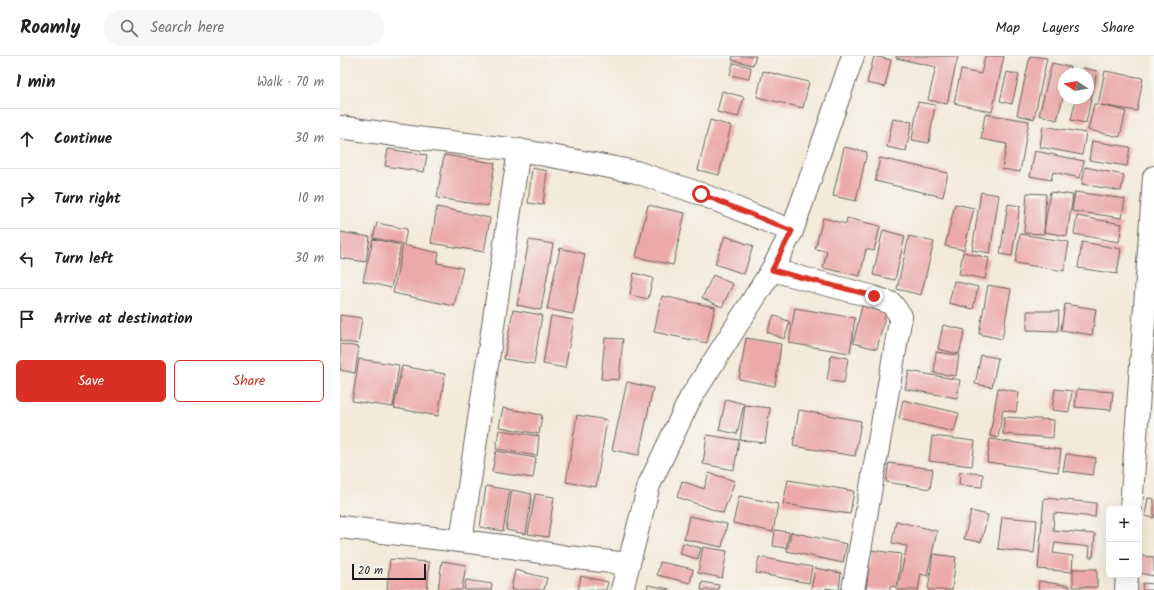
<!DOCTYPE html>
<html lang="en">
<head>
<meta charset="utf-8">
<style>
	body { margin:0; font-family:Kalam,sans-serif; background:#f6f6f6; color:#222 }
	.controls { position:absolute; right:12px; bottom:12px; display:grid; overflow:hidden; border-radius:6px; box-shadow:0 4px 16px #0002 }
	.controls button { width:36px; height:36px; display:grid; place-items:center; padding:0; border:0; border-bottom:1px solid #e0e0e0; background:#fff; color:#222; font:20px sans-serif }
	.compass { position:absolute; left:718px; top:12px; width:36px; height:36px; border-radius:50%; background:#fff; box-shadow:0 4px 16px #0002; rotate:281deg }
	.scale { position:absolute; left:12px; bottom:10px; width:74px; box-sizing:border-box; padding-left:4px; border:2px solid #1c1c1c; border-top:0; font-size:11px; line-height:14px; white-space:nowrap; color:#1c1c1c; -webkit-text-stroke:3px #f6f6f2; paint-order:stroke }
	.stop { position:absolute; width:12px; height:12px; margin:-9px; border:3px solid #d93025; border-radius:50%; background:#fff }
	.stop.end { background:#d93025; border-color:#fff; box-shadow:0 1px 4px #0008 }
	.list { margin:0; padding:0; list-style:none }
	h2 { display:flex; justify-content:space-between; align-items:center; height:52px; margin:0; padding:0 16px; font-size:17px }
	h2 small { font-size:13px; font-weight:400; color:#767676 }
	.list li { display:grid; grid-template-columns:26px 1fr auto; gap:12px; align-items:center; box-sizing:border-box; height:60px; padding:0 16px; border-top:1px solid #e0e0e0 }
	.list b { display:block; font-size:15px; white-space:nowrap }
	.list em { font-size:13px; font-style:normal; color:#767676 }
	.actions { display:flex; gap:8px; padding:12px 16px }
	.actions a { flex:1; padding:9px 0; border:1px solid #d93025; border-radius:6px; text-align:center; font-size:14px; color:#d93025 }
	.actions .main { background:#d93025; color:#fff }
	.icon { flex:none; width:22px; height:22px; fill:none; stroke:currentColor; stroke-width:2; stroke-linecap:round; stroke-linejoin:round }
	.map { position:relative; flex:none; width:814px; height:534px; overflow:hidden }
	header { display:flex; align-items:center; gap:24px; box-sizing:border-box; height:56px; padding:0 20px; background:#fff; border-bottom:1px solid #e0e0e0 }
	header strong { font-size:19px }
	nav { display:flex; gap:22px; margin-inline-start:auto; font-size:14px }
	.search { width:280px; height:36px; background:#f6f6f6; display:flex; align-items:center; gap:10px; box-sizing:border-box; padding:0 14px; border-radius:22px; color:#767676; font-size:15px }
	main { display:flex }
	aside { flex:1; background:#fff }
	.map>svg:first-child { display:block }
	.building { fill:#ebaaa9 }
	.lines { fill:none; stroke-linecap:round; stroke-linejoin:round }
	.minor-casing { stroke:#67645e; stroke-width:24 }
	.minor { stroke:#fff; stroke-width:22 }
	.route { stroke:#d93025; stroke-width:5 }
</style>
</head>
<body>
<header>
<strong>Roamly</strong>
<div class="search"><svg class="icon" aria-label="search" viewBox="0 0 24 24"><circle cx="10" cy="10" r="6"/><path d="M15 15l6 6"/></svg>Search here</div>
<nav><a>Map</a><a>Layers</a><a>Share</a></nav>
</header>
<main>
<aside>
<h2>1 min<small>Walk · 70 m</small></h2>
<ul class="list">
<li><svg class="icon" aria-label="ahead" viewBox="0 0 24 24"><path d="M12 20V5M6 11l6-6 6 6"/></svg><div><b>Continue</b></div><em>30 m</em></li>
<li><svg class="icon" aria-label="right" viewBox="0 0 24 24"><path d="M7 20v-9h11M14 6l5 5-5 5"/></svg><div><b>Turn right</b></div><em>10 m</em></li>
<li><svg class="icon" aria-label="left" viewBox="0 0 24 24"><path d="M17 20v-9H6M10 6l-5 5 5 5"/></svg><div><b>Turn left</b></div><em>30 m</em></li>
<li><svg class="icon" aria-label="arrive" viewBox="0 0 24 24"><path d="M6 21V4h12l-3 4 3 4H6"/></svg><div><b>Arrive at destination</b></div></li>
</ul>
<div class="actions"><a class="main">Save</a><a>Share</a></div>
</aside>
<div class="map">
<svg width="814" height="534" viewBox="0 0 814 534">
	<rect width="100%" height="100%" fill="#f6f6f2"/>
	<filter id="ink" filterUnits="userSpaceOnUse"><feTurbulence type="fractalNoise" baseFrequency=".025" numOctaves="2"/><feDisplacementMap in="SourceGraphic" scale="8" xChannelSelector="R" yChannelSelector="G"/><feConvolveMatrix kernelMatrix="1 2 1 2 8 2 1 2 1" color-interpolation-filters="sRGB"/></filter>
	<filter id="wash" filterUnits="userSpaceOnUse"><feTurbulence type="fractalNoise" baseFrequency=".012" numOctaves="4" result="noise"/><feDisplacementMap in="SourceGraphic" scale="16" xChannelSelector="R" yChannelSelector="G"/><feGaussianBlur stdDeviation="0.9" result="paint"/><feColorMatrix in="noise" values="0 0 0 0 0 0 0 0 0 0 0 0 0 0 0 0 0 1.4 0 .05"/><feComposite in="paint" operator="in"/></filter>
	<g filter="url(#wash)">
		<rect width="100%" height="100%" fill="#f3ead9"/>
		<g id="blocks">
			<g class="building">
				<polygon points="393,0 416,0 413,9 392,4"/>
				<polygon points="534,0 551,4 545,31 527,27"/>
				<polygon points="556,0 618,0 607,48 588,44 596,11 556,2"/>
				<polygon points="645,0 664,0 652,56 614,47 621,14 641,18"/>
				<polygon points="690,0 707,2 694,63 677,59"/>
				<polygon points="393,7 411,11 409,23 390,19"/>
				<polygon points="712,7 730,11 729,18 724,18 724,37 717,64 699,59"/>
				<polygon points="743,12 757,15 746,67 731,64 736,42 748,42 748,18 741,18"/>
				<polygon points="423,15 469,26 463,52 417,41"/>
				<polygon points="765,15 803,22 797,55 761,49 786,55 780,81 748,74 754,48 758,49"/>
				<polygon points="667,16 679,19 672,48 660,45"/>
				<polygon points="382,35 404,41 398,61 377,56"/>
				<polygon points="578,46 595,49 589,87 572,84"/>
				<polygon points="645,58 689,65 680,116 662,113 667,88 641,83"/>
				<polygon points="553,63 572,66 566,95 547,91"/>
				<polygon points="370,64 391,70 379,119 358,114"/>
				<polygon points="703,70 746,77 742,99 700,91"/>
				<polygon points="752,85 790,91 787,110 749,104"/>
				<polygon points="504,91 527,96 516,145 493,140"/>
				<polygon points="48,93 87,99 84,116 45,110"/>
				<polygon points="695,95 744,105 740,122 713,116 711,124 690,120"/>
				<polygon points="104,99 155,107 148,150 97,142"/>
				<polygon points="540,102 608,117 603,141 535,125"/>
				<polygon points="745,111 784,119 781,135 742,128"/>
				<polygon points="192,112 207,115 203,149 188,147"/>
				<polygon points="641,136 659,139 650,197 632,194"/>
				<polygon points="710,136 733,139 727,180 704,176"/>
				<polygon points="735,136 785,143 782,162 732,155"/>
				<polygon points="687,137 706,138 704,178 684,177"/>
				<polygon points="615,148 634,152 624,194 605,190"/>
				<polygon points="668,148 680,150 672,200 660,198"/>
				<polygon points="308,149 345,157 333,209 296,201"/>
				<polygon points="97,151 150,162 144,196 91,187"/>
				<polygon points="737,160 782,168 779,186 734,178"/>
				<polygon points="483,162 506,168 507,162 540,170 534,195 526,193 520,220 483,212 487,195 475,193"/>
				<polygon points="37,167 67,173 64,188 33,182"/>
				<polygon points="543,174 565,180 555,224 533,219"/>
				<polygon points="0,176 30,181 26,206 0,202"/>
				<polygon points="680,178 729,186 724,215 675,207"/>
				<polygon points="385,180 413,190 404,218 375,208"/>
				<polygon points="569,180 594,186 581,239 557,233"/>
				<polygon points="33,183 61,189 51,232 23,225"/>
				<polygon points="189,184 213,188 201,254 177,249"/>
				<polygon points="742,186 781,193 777,218 738,212"/>
				<polygon points="63,189 99,197 97,207 123,212 114,250 53,237"/>
				<polygon points="220,192 245,198 233,258 207,253"/>
				<polygon points="623,196 649,202 645,223 619,218"/>
				<polygon points="294,217 313,222 308,243 290,239"/>
				<polygon points="373,219 393,228 382,251 362,242"/>
				<polygon points="614,225 638,231 633,253 609,247"/>
				<polygon points="648,229 671,233 662,283 639,278"/>
				<polygon points="322,240 375,251 367,287 314,276"/>
				<polygon points="725,248 756,253 752,279 721,274"/>
				<polygon points="522,250 546,256 537,293 513,287"/>
				<polygon points="455,252 515,262 510,297 449,287"/>
				<polygon points="173,254 202,259 194,308 164,303"/>
				<polygon points="687,255 719,255 718,275 687,274"/>
				<polygon points="0,259 22,262 18,288 0,285"/>
				<polygon points="434,259 450,266 444,283 427,276"/>
				<polygon points="211,260 234,264 225,312 203,308"/>
				<polygon points="603,269 625,274 619,298 598,293"/>
				<polygon points="265,282 283,283 279,324 261,323"/>
				<polygon points="406,282 441,288 435,330 399,323"/>
				<polygon points="0,288 19,291 15,317 0,314"/>
				<polygon points="596,296 619,299 616,320 594,317"/>
				<polygon points="491,299 508,302 504,327 487,324"/>
				<polygon points="641,299 658,302 652,331 635,328"/>
				<polygon points="19,303 59,309 53,351 12,345"/>
				<polygon points="62,310 105,318 98,360 54,352"/>
				<polygon points="569,315 620,324 617,342 565,333"/>
				<polygon points="287,326 313,332 299,399 272,394"/>
				<polygon points="658,332 679,336 676,356 663,354 658,382 650,380"/>
				<polygon points="715,333 732,335 729,356 712,354"/>
				<polygon points="737,333 773,336 771,354 735,351"/>
				<polygon points="386,343 404,348 397,378 379,374"/>
				<polygon points="563,344 619,357 614,376 559,363"/>
				<polygon points="405,349 430,352 425,387 400,384"/>
				<polygon points="163,352 202,359 199,378 159,371"/>
				<polygon points="459,354 521,365 515,400 453,390"/>
				<polygon points="237,359 267,364 256,431 226,426"/>
				<polygon points="664,361 714,364 713,382 663,378"/>
				<polygon points="159,374 199,380 197,400 156,393"/>
				<polygon points="367,379 399,384 394,414 363,408"/>
				<polygon points="592,380 635,385 632,410 589,405"/>
				<polygon points="650,383 721,394 718,416 647,406"/>
				<polygon points="156,395 196,402 193,422 152,416"/>
				<polygon points="726,398 756,402 753,419 723,415"/>
				<polygon points="549,407 593,413 590,433 546,426"/>
				<polygon points="620,416 643,418 642,431 619,429"/>
				<polygon points="369,417 395,425 383,457 337,441 342,425 364,433"/>
				<polygon points="448,424 514,435 510,458 443,448"/>
				<polygon points="146,430 170,434 163,475 140,471"/>
				<polygon points="172,434 192,438 186,478 166,474"/>
				<polygon points="195,438 214,441 208,481 188,478"/>
				<polygon points="399,440 438,448 433,476 393,467"/>
				<polygon points="704,442 756,447 755,461 714,457 713,474 755,478 753,501 749,501 750,491 715,487 713,497 733,500 732,516 698,513"/>
				<polygon points="808,442 814,443 814,462 805,460"/>
				<polygon points="631,455 648,459 641,486 624,483"/>
				<polygon points="349,460 387,468 382,491 344,483"/>
				<polygon points="662,461 697,464 694,497 658,493"/>
				<polygon points="556,465 597,475 587,520 581,518 578,534 557,534 567,490 552,487"/>
				<polygon points="435,474 449,476 446,492 433,490"/>
				<polygon points="451,476 507,488 503,507 447,495"/>
				<polygon points="343,487 361,492 358,503 340,498"/>
				<polygon points="363,491 387,495 382,522 358,517"/>
				<polygon points="531,494 561,498 557,531 550,530 550,534 526,534"/>
				<polygon points="593,498 616,501 612,534 588,534"/>
				<polygon points="801,500 814,501 814,520 799,517"/>
				<polygon points="419,501 472,511 469,527 416,517"/>
				<polygon points="50,503 89,506 87,534 47,534"/>
				<polygon points="102,505 126,509 122,534 98,534"/>
				<polygon points="320,506 353,513 350,527 317,519"/>
				<polygon points="475,512 501,517 499,534 486,532 486,534 471,534"/>
				<rect x="733" y="513" width="24" height="18"/>
				<polygon points="175,514 207,522 204,534 171,534"/>
				<polygon points="241,520 268,526 266,534 238,534"/>
				<polygon points="126,524 152,528 151,534 124,534"/>
				<polygon points="699,525 730,530 730,534 698,534"/>
				<polygon points="362,526 379,529 378,534 361,534"/>
				<polygon points="803,527 814,528 814,534 802,534"/>
				<polygon points="308,529 330,533 329,534 307,534"/>
			</g>
		</g>
	</g>
	<g filter="url(#ink)">
		<use href="#blocks" fill-opacity="0" stroke="#67645e" stroke-width="1"/>
		<g class="lines">
			<defs>
				<g id="minor">
					<polyline points="0,71 76,82 179,94 296,116 361,138 452,175"/>
					<polyline points="432,214 534,241 551,247 561,260 513,534"/>
					<polyline points="791,453 814,121"/>
					<polyline points="0,471 171,491 228,501 288,508"/>
					<polyline points="121,485 179,94"/>
					<polyline points="282,534 309,429 350,343 432,214 452,175 513,0"/>
					<polyline points="786,534 787,519"/>
				</g>
			</defs>
			<use href="#minor" class="minor-casing"/>
			<use href="#minor" class="minor"/>
		</g>
	</g>
	<g class="lines" filter="url(#ink)">
		<polyline class="route" points="361,138 452,175 432,214 534,240"/>
	</g>
</svg>
<div class="controls">
<button>+</button>
<button>−</button>
</div>
<svg class="compass" viewBox="-18 -18 36 36"><path d="M0-13l5 13h-10z" fill="#e53935"/><path d="M0 13l5-13h-10z" fill="#767676"/></svg>
<div class="scale">20 m</div>
<div class="stop" style="left:361px;top:138px"></div>
<div class="stop end" style="left:534px;top:240px"></div>
</div>
</main>
</body>
</html>
